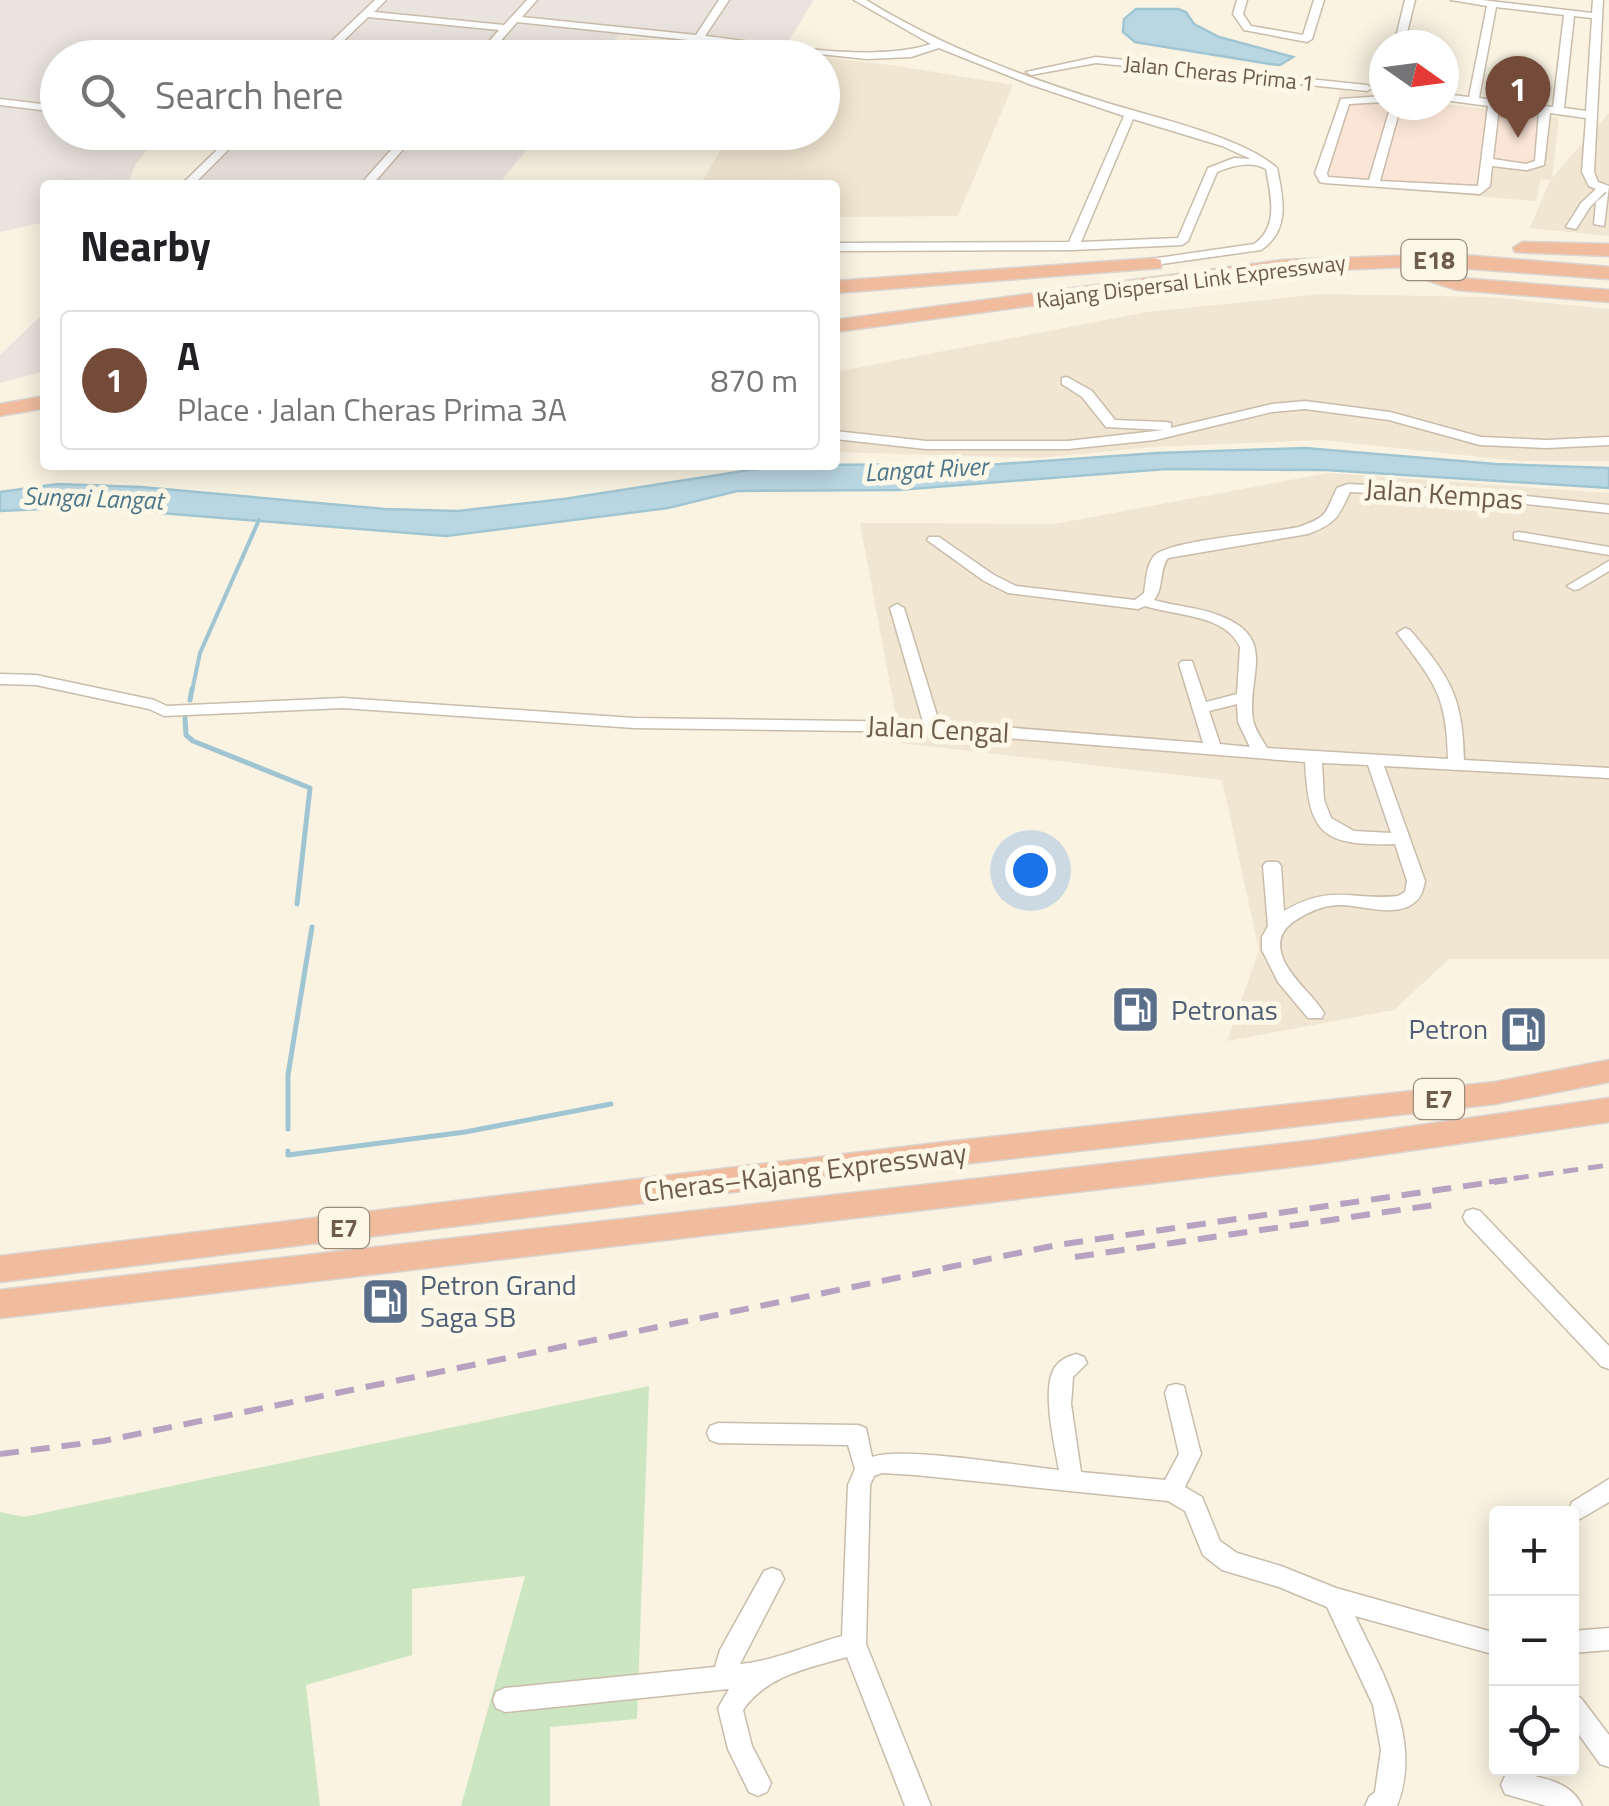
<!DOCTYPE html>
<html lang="en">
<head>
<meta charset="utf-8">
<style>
	body { margin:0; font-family:"Titillium Web",sans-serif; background:#f2f2f2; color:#202124 }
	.controls { position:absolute; right:30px; bottom:30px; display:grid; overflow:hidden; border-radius:10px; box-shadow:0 5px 25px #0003 }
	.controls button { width:90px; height:90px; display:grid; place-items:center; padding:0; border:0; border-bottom:2px solid #e0e0e0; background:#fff; color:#202124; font:50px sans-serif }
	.compass { position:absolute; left:1369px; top:30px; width:90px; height:90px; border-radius:50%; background:#fff; box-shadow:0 5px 25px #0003; rotate:104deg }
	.you { position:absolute; left:1030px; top:870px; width:35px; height:35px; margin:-25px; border:8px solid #fff; border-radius:50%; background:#1a73e8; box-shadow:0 0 0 15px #1a73e833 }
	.badge { display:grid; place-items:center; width:65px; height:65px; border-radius:50%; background:#744b38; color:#fff; font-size:32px; font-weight:700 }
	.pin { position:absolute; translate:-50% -82px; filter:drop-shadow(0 2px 5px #0008) }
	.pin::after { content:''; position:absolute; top:52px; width:35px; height:30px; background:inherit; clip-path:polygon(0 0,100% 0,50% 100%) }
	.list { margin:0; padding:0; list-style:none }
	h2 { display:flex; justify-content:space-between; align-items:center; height:130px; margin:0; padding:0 40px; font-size:42px }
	h2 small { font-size:32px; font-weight:400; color:#757577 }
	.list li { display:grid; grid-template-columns:65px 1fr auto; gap:30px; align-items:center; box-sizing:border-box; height:140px; margin:0 20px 20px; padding:0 20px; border:2px solid #e0e0e0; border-radius:10px }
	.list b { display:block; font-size:38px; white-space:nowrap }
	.list p { margin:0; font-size:32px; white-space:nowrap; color:#757577 }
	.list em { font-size:32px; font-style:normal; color:#757577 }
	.icon { flex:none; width:55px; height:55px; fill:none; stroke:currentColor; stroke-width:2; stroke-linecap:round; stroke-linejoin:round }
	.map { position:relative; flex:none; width:1609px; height:1806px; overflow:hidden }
	.search { position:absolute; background:#fff; box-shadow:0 5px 25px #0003; left:40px; top:40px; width:800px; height:110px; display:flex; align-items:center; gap:25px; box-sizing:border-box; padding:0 35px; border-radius:55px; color:#757577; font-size:38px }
	.panel { position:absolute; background:#fff; box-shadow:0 5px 25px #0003; left:40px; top:180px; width:800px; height:290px; border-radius:10px }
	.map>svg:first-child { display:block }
	.residential { fill:#f1e6d1 }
	.commercial { fill:#fae5d6 }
	.industrial { fill:#e9e4dd }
	.green { fill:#cce6c2 }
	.water { fill:#b9d7e2; stroke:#a0c5d2; stroke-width:2.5 }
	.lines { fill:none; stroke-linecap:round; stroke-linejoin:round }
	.stream-far1 { stroke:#a0c5d2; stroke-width:4 }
	.stream { stroke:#a0c5d2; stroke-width:5 }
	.minor-casing { stroke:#c9bcaa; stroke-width:3 }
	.highway-casing { stroke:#dad5d0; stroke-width:3 }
	.minor { fill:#fff; fill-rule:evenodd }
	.highway { fill:#f0bc9d; fill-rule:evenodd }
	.rail-far1 { stroke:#b7a2c2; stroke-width:5; stroke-dasharray:15 10; stroke-linecap:butt }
	.rail { stroke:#b7a2c2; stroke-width:6; stroke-dasharray:19 12; stroke-linecap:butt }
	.labels { text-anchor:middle; stroke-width:10; stroke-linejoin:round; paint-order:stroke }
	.far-street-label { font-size:22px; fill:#6f5c4b; stroke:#fdf7e8 }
	.shield { fill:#fdf7e8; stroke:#9a8a7a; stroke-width:2.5 }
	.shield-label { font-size:25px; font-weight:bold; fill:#6f5c4b }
	.far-water-label { font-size:25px; font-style:italic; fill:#4a7788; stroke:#fdf7e8 }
	.street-label { font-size:28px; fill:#6f5c4b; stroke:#fdf7e8 }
	.service-label { font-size:28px; fill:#4e5e75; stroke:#fdf7e8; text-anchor:start }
</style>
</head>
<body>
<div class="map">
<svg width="1609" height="1806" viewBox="0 0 1609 1806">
	<rect width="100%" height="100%" fill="#faf3e2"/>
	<g class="residential">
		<polygon points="631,38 778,53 775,58 616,57"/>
		<polygon points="781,52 898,66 1013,85 958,216 835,217 835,185 700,185 731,133 822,132 822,58 778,57"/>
		<polygon points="1340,90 1384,96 1384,105 1444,104 1559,118 1552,178 1609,113 1609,236 1530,228 1550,180 1541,179 1536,201 1317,183"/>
		<polygon points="1322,294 1488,297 1609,309 1609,461 1519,461 1321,440 1153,447 1038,458 835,452 835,372 1147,312"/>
		<polygon points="1328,473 1609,493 1609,959 1449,959 1394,1010 1227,1041 1259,950 1222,780 901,743 860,523 1054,524"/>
	</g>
	<polygon class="commercial" points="1384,100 1384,105 1425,105 1541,118 1537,162 1530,165 1484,160 1479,189 1328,179 1325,173 1347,101"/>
	<g class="industrial">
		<polygon points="0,0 814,0 787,43 626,27 601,57 58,58 58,132 161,133 135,165 129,181 122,185 45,185 45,222 0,232"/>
		<polygon points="166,133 540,133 498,185 179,185 223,143"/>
		<polygon points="45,312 45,371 0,383 0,355"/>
	</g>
	<polygon class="green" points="649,1386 637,1719 550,1727 550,1806 461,1806 525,1576 412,1589 412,1655 306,1685 320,1806 0,1806 0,1512 24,1517"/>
	<g class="water">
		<polygon points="1136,9 1178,9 1186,12 1194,24 1219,37 1293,57 1280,65 1270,64 1135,42 1123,32 1124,19"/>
		<polygon points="1305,448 1496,464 1609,468 1609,488 1326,470 1166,469 898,490 737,491 668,508 446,536 86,507 0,511 0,492 58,484 141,487 385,509 458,511 564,499 781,465 1000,464 1157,453"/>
	</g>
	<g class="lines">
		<polyline class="stream-far1" points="192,691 200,653 259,520"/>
		<g class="stream">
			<polyline points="190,700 192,689"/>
			<polyline points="185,718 186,735 193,741 310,788 297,904"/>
			<polyline points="288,1129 288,1075 312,927"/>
			<polyline points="288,1151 288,1155 465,1132 611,1104"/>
		</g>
		<defs>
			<g id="minor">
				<path d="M375 0H386L374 12 504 25 527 0H537L522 17 696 35 719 0H729L705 36C769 43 871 64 931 44L854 0H866C939 45 1016 74 1098 100 1147 116 1240 135 1277 168 1283 198 1291 230 1261 250L1133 268 1131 265 1137 261 1254 244C1279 227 1271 196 1266 169 1251 160 1232 166 1217 172L1188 241 1182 245 1073 250 835 251V243L1069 242 1124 116 1029 84 939 48 911 57 867 59 517 22 486 58H475L499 30 368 17 332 52 365 58H314ZM1133 119 1222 146 1251 159 1234 158 1208 168 1178 238 1081 242Z"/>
				<polygon points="1237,0 1247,0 1243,14 1251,26 1303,35 1314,0 1324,0 1312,39 1307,42 1244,30 1233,14"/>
				<polygon points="1405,0 1415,0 1404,45 1394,45"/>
				<path d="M1451 0H1482L1592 13 1593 0H1603L1594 172 1598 182 1609 186 1604 226 1594 224 1596 202 1607 193 1605 192 1590 207 1576 229 1566 227 1581 203 1596 189 1589 186 1582 172 1586 118 1550 113 1544 165 1527 170 1492 166 1490 186 1480 194 1324 183 1320 182 1315 173 1341 99 1384 96V102L1349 104 1327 173 1328 177 1369 180 1391 105H1401L1380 181 1478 186 1488 106 1444 100V94L1469 97 1487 6ZM1496 7 1564 15 1553 107 1479 98ZM1574 16 1592 18 1586 111 1564 108ZM1499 107 1539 112 1535 161 1526 164 1493 159Z"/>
				<polygon points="1096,57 1367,85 1372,88 1367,91 1096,63 1031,75 1026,72"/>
				<polygon points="0,99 58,106 58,112 0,105"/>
				<polygon points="195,132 246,132 193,185 181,185 227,140"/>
				<polygon points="407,132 418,132 372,185 360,185"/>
				<polygon points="1067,377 1092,391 1115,420 1166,422 1171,423 1171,428 1272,404 1305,401 1390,412 1481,437 1546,440 1609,437 1609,445 1546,448 1480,445 1389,420 1305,409 1272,412 1155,440 1068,449 926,449 835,439 835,431 926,441 1068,441 1164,430 1106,427 1082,397 1062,384 1062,378"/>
				<path d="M1348 484 1480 491 1609 505V513L1480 499 1350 492C1338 517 1337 523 1308 534L1168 558C1159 570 1164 588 1154 600 1177 607 1201 607 1223 617 1278 640 1246 677 1253 720 1255 730 1262 739 1267 748L1448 759C1447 695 1434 682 1397 633L1405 628 1410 630C1450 677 1463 697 1464 760L1609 768V778L1384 766 1425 881C1423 889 1422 897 1415 902 1395 919 1361 904 1337 905 1321 906 1306 913 1293 922 1278 933 1277 947 1285 963 1295 982 1313 995 1324 1013L1322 1018H1308L1278 982 1262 950V937L1268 926 1263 866 1266 862H1278L1281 866 1284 911C1333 883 1350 901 1398 896L1405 892 1407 881 1395 844C1320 846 1309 833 1305 762L932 732 634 728 343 708 164 716 149 709 36 685 0 684V674L36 675 154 700 167 706 343 698 634 718 923 722 890 608 897 604 904 608 939 722 1203 743 1179 664 1182 661H1192L1206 702 1237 694 1240 647C1225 614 1176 616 1145 606L1138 609 1008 593 984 581 927 540 929 537H939L994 575 1016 586 1135 600 1144 593C1146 582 1146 565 1154 556 1169 540 1271 533 1299 527 1329 516 1324 515 1337 488ZM1237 704 1238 722 1250 747 1220 744 1209 711ZM1322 763 1368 765 1391 833 1354 831 1331 818 1324 800Z"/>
				<polygon points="1519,532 1609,547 1609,555 1514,539 1514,533"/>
				<polygon points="1609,561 1609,571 1579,589 1574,590 1567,586"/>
				<polygon points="1473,1209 1480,1211 1609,1346 1609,1369 1601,1366 1466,1223 1463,1217 1466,1211"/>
				<path d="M1076 1354 1084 1357 1087 1363 1073 1377 1071 1404 1081 1472 1165 1480 1179 1454 1165 1393 1168 1386 1176 1384 1184 1386 1201 1454 1185 1487 1202 1497 1220 1541 1237 1553 1281 1566 1336 1588 1496 1633V1655L1355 1616C1383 1674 1423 1739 1397 1806H1365L1369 1797 1375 1792 1381 1750 1373 1705 1327 1607 1279 1587 1222 1570 1203 1555 1185 1511 1168 1501 915 1475 882 1473 874 1476 870 1485 866 1644 931 1806H905L847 1657C809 1668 767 1675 743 1710L752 1746 771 1783 767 1792 758 1796 749 1792 728 1749 718 1708 729 1689 505 1712 496 1708 493 1700 496 1692 505 1688 715 1667 720 1650 764 1571 772 1568 780 1571 784 1579 740 1664C774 1661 808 1645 842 1636L848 1485 855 1469 848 1445 718 1443 710 1440 707 1433 710 1426 718 1423 858 1425 866 1428 872 1457C901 1446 1021 1466 1059 1470 1055 1447 1040 1385 1056 1366 1060 1360 1069 1356 1076 1354Z"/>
				<polygon points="1609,1479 1609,1502 1580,1519 1572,1516 1569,1509 1572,1502"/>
				<polygon points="1609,1628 1609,1650 1572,1653 1572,1631"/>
				<polygon points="1572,1694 1581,1698 1609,1735 1609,1767 1600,1764 1572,1725"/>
				<path d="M1514 1772C1538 1777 1571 1780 1582 1806H1547L1505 1794 1501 1785 1505 1776Z"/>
			</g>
			<g id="highway">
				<polygon points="1522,242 1609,244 1609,256 1515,252 1513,248"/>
				<polygon points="1451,254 1609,267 1609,279 1432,266 1459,278 1609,290 1609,302 1457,290 1429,281 1407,267 1283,272 835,332 835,320 1283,260"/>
				<polygon points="1154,258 1161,260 1161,268 835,293 835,281"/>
				<polygon points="45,396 45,408 0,416 0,404"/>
				<polygon points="1609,1060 1609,1082 1495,1104 945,1166 0,1282 0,1256 945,1142 1495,1082"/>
				<polygon points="1609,1098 1609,1122 1316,1164 0,1318 0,1290 1316,1140"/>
			</g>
		</defs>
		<use href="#minor" class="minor-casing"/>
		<use href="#highway" class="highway-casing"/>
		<use href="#minor" class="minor"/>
		<use href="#highway" class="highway"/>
		<polyline class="rail-far1" points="1489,1182 1609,1165"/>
		<g class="rail">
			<polyline points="1075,1257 1441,1204"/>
			<polyline points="0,1454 103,1441 1057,1245 1507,1180"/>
		</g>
	</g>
	<defs>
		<symbol id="fuel-square" viewBox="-11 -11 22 22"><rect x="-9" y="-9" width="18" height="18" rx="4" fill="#5c6f8a" stroke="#fdf7e8"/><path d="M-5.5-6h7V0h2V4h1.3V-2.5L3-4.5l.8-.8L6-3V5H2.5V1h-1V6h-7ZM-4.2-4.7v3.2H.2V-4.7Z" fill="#fff"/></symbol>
	</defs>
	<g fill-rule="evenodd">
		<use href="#fuel-square" x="1108" y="982" width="55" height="55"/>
		<use href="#fuel-square" x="1496" y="1002" width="55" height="55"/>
		<use href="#fuel-square" x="358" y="1274" width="55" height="55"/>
	</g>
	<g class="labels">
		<g class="far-street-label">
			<text transform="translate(1219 73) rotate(6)" y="8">Jalan Cheras Prima 1</text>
			<text transform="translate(1191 281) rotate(-7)" y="8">Kajang Dispersal Link Expressway</text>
		</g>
		<g class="shield">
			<rect x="1401.5" y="240" width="65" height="40" rx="8"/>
			<rect x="1414" y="1079" width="50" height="40" rx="8"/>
			<rect x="319" y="1208" width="50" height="40" rx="8"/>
		</g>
		<g class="shield-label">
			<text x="1434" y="269">E18</text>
			<text x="1439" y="1108">E7</text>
			<text x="344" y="1237">E7</text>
		</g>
		<g class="far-water-label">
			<text transform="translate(926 469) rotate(-3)" y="9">Langat River</text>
			<text transform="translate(93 498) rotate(2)" y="9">Sungai Langat</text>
		</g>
		<g class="street-label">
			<text transform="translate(1444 494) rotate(4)" y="10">Jalan Kempas</text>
			<text transform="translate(938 729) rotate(3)" y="10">Jalan Cengal</text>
			<text transform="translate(805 1172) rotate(-7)" y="10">Cheras–Kajang Expressway</text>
		</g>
		<g class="service-label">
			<text x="1171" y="1020">Petronas</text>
			<text x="1488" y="1039" text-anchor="end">Petron</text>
			<text x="420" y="1295">Petron Grand<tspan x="420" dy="32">Saga SB</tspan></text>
		</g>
	</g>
</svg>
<div class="controls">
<button>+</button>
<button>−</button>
<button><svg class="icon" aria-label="locate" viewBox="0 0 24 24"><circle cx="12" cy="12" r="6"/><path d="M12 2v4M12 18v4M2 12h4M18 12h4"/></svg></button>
</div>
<svg class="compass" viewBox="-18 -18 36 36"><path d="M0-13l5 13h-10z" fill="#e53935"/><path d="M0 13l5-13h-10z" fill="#757577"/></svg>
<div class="you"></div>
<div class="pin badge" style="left:1518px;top:138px">1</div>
<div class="search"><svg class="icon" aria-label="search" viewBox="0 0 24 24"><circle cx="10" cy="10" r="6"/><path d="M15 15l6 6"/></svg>Search here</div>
<section class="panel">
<h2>Nearby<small></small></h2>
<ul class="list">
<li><span class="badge">1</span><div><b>A</b><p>Place · Jalan Cheras Prima 3A</p></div><em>870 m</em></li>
</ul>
</section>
</div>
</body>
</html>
